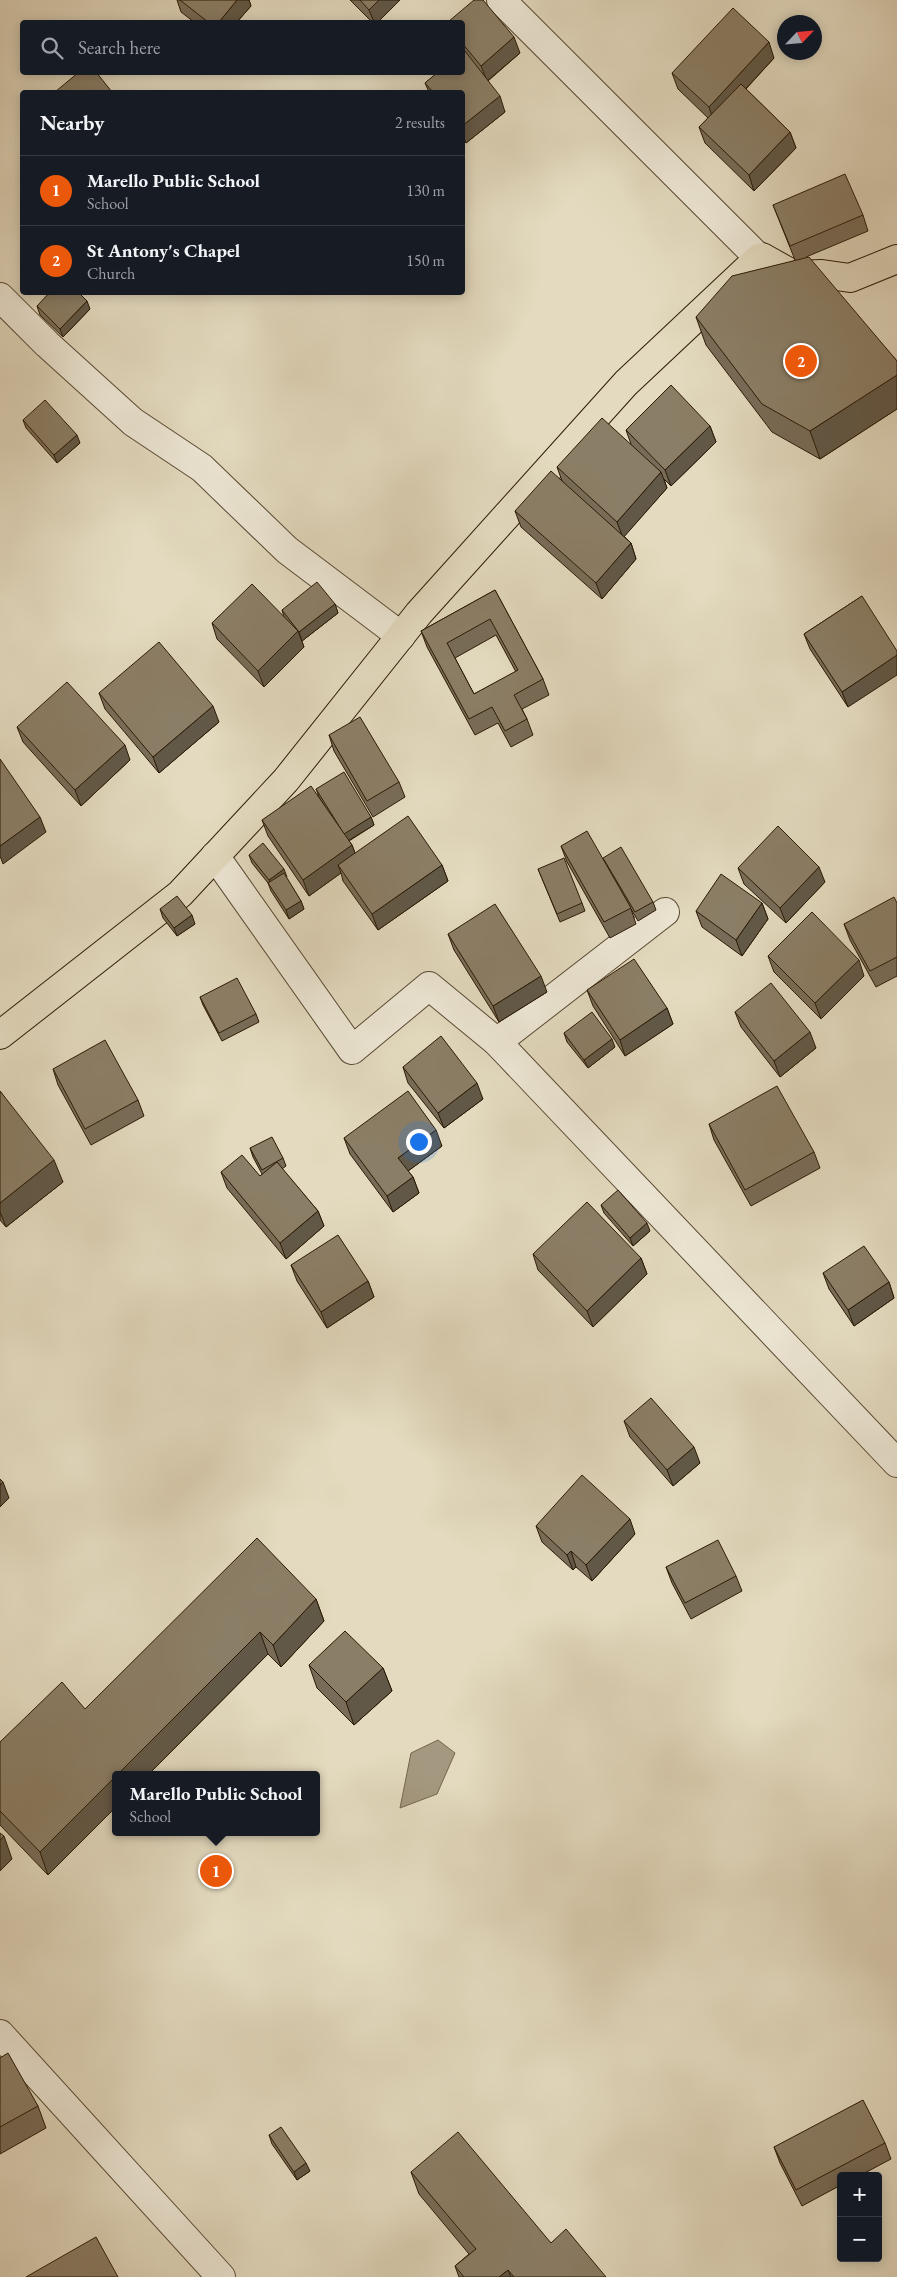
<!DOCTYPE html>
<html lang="en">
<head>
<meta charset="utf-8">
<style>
	body { margin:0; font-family:"EB Garamond",serif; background:#20242c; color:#f1f3f6 }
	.controls { position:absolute; right:15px; bottom:15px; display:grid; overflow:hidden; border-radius:5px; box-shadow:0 2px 12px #0003 }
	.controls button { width:45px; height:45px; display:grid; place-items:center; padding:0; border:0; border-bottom:1px solid #363941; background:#171b24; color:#f1f3f6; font:25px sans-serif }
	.compass { position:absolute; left:777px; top:15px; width:45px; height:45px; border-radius:50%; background:#171b24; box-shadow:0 2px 12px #0003; rotate:64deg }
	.you { position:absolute; left:418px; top:1141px; width:18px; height:18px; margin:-12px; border:4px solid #fff; border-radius:50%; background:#1a73e8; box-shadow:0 0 0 8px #1a73e833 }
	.badge { display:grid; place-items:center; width:32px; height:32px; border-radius:50%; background:#ea580c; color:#fff; font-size:16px; font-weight:700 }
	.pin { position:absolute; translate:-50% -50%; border:2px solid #fff; box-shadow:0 1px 5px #0006 }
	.popup { position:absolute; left:112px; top:1771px; width:208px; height:65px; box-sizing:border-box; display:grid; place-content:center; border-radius:5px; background:#171b24; filter:drop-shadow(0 1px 4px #0005); font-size:16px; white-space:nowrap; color:#9ea1a6 }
	.popup b { font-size:19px; color:#f1f3f6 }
	.popup::after { content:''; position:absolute; left:50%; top:100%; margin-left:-10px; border:10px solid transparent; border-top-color:#171b24 }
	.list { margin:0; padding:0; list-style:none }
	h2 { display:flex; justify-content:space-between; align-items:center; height:65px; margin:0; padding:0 20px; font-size:21px }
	h2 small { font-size:16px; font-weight:400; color:#9ea1a6 }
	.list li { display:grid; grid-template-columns:32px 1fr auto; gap:15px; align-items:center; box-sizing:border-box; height:70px; padding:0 20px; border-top:1px solid #363941 }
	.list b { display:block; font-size:19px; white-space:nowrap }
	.list p { margin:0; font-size:16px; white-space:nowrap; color:#9ea1a6 }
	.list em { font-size:16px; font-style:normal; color:#9ea1a6 }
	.icon { flex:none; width:28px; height:28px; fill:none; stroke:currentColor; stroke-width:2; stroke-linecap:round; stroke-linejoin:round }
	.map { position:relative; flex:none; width:897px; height:2277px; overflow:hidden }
	.search { position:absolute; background:#171b24; box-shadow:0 2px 12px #0003; left:20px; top:20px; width:445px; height:55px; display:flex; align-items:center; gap:12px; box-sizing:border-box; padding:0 18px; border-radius:5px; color:#9ea1a6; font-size:19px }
	.panel { position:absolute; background:#171b24; box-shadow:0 2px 12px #0003; left:20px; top:90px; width:445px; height:205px; border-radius:5px }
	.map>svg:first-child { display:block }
	.water { fill:#a49980; stroke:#74664f }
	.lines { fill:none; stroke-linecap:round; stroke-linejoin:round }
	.minor-casing { stroke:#594a34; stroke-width:30 }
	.major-casing { stroke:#2b1a05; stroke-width:30 }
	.minor { stroke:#ede7d5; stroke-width:28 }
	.major { stroke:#e3dabf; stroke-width:28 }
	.wall { fill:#786c58; stroke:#2b1a05; fill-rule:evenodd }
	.shaded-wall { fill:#615847; stroke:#2b1a05 }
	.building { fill:#8b7e66; stroke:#2b1a05; fill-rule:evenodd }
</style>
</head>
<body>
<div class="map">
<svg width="897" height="2277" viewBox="0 0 897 2277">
	<rect width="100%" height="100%" fill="#e3dabf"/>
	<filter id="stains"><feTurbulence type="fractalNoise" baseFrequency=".004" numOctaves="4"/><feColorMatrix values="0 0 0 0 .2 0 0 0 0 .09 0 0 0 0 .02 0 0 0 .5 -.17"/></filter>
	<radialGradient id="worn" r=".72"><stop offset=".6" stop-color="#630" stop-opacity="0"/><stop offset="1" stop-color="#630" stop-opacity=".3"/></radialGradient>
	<polygon class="water" points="438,1740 455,1753 437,1794 400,1808 411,1753"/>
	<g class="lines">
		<defs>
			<g id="minor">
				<polyline points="501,0 759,258"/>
				<polyline points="0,297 47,344 133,422 202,468 287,550 401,636"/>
				<polyline points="215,856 352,1050 429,986 497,1042 897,1463"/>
				<polyline points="497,1042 665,912"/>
				<polyline points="0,2034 221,2277"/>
			</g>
			<polyline id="major" points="0,1035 180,894 286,780 419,613 626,383 759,258 762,257 794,275 822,274 850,278 897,259"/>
		</defs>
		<use href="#minor" class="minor-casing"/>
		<use href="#major" class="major-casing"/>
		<use href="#minor" class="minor"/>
		<use href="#major" class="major"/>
	</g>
	<g class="wall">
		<polygon points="177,0 249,0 251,6 237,22 194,22 181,12"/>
		<polygon points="350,0 400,0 378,22 372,22"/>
		<polygon points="462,22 520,53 488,81 505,112 466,143 462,138 462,92 429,92 425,83 463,53"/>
		<polygon points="774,58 746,89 790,132 796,148 754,191 705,143 699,127 708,118 678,89 672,73"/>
		<polygon points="773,205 863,215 868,231 806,257 897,361 897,409 820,459 772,432 706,345 696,317 795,260"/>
		<polygon points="37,306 90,309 63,337 40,315"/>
		<polygon points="23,420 80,443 57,463 26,428"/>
		<polygon points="710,426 716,442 671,486 664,479 667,488 624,536 631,543 636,559 602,599 521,527 515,511 562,481 557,467 631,444 626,430"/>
		<path d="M495 590 543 679 549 695 522 709 527 719 533 735 511 747 498 723 475 735 427 647 421 631ZM496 635 516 672 474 694 455 658Z"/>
		<polygon points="862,596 848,707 810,649 804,634"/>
		<polygon points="335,604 338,613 302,641 301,639 304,647 264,687 217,639 212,623 284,617 282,610"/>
		<polygon points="99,693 219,722 159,773 105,709"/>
		<polygon points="17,727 130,760 81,806 23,742"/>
		<polygon points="329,735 399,782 405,797 373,817 334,751"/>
		<polygon points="316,789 371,817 374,825 349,841 352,845 355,853 442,865 448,881 378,930 343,881 341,873 309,896 268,836 262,820 324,805 319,797"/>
		<polygon points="561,846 604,861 653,902 656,910 638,921 631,909 636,924 610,938 567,862"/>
		<polygon points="249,855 286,877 301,901 304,909 289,919 271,891 268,883 252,863"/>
		<polygon points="738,868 825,882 786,923 744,884"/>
		<polygon points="538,869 582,903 585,911 560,922"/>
		<polygon points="762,903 768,919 742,956 702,927 696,911"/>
		<polygon points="897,903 897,976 876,987 850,940 844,924"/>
		<polygon points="160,909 195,924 177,936 163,918"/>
		<polygon points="448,934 547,992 499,1022 454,950"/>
		<polygon points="768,956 864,976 821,1019 774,972"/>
		<polygon points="587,990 667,1008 673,1024 625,1056 593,1006"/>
		<polygon points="200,997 256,1014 259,1022 222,1041 203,1005"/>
		<polygon points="735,1012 816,1048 780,1077 741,1027"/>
		<polygon points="564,1033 615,1047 588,1068 567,1042"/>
		<polygon points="403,1067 483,1099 444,1128 408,1083"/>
		<polygon points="53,1069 138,1100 144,1116 91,1145 58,1085"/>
		<polygon points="0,1091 63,1182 6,1227 0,1220"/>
		<polygon points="709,1124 814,1152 820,1168 751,1206 714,1140"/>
		<polygon points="344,1138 442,1146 408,1171 413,1177 419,1193 393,1212 350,1154"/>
		<polygon points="250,1148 283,1158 286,1166 282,1169 318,1211 324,1226 286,1259 227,1188 221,1172 260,1176 262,1174 253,1157"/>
		<polygon points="601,1205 650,1231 633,1246 604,1213"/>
		<polygon points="533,1254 641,1258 647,1274 593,1327 538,1270"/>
		<polygon points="291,1265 368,1281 374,1297 327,1328 297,1281"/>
		<polygon points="823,1273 889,1282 894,1298 854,1326 829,1289"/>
		<polygon points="624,1421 700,1463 673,1486 630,1437"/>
		<polygon points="536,1526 635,1534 592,1581 576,1567 573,1570 542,1542"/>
		<polygon points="666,1567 736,1576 742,1591 691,1619 672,1583"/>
		<polygon points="316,1599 324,1621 281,1667 268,1654 148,1775 116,1775 48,1875 0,1825 0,1742 85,1709"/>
		<polygon points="309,1665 383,1668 392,1691 354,1725 317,1688"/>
		<polygon points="0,2058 38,2106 46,2128 0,2154"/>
		<polygon points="269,2135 310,2171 297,2180 272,2144"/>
		<polygon points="885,2143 891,2159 859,2176 841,2176 841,2185 802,2206 780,2163 774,2147"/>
		<polygon points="411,2172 551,2243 606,2277 459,2277 455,2266 469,2254 419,2194"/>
	</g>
	<g class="shaded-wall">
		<polygon points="237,0 249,0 251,6 237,22 219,22"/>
		<polygon points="379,0 400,0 378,22 374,22 369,10"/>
		<polygon points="514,37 520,53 487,81 481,66"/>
		<polygon points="769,42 774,58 714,123 709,107"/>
		<polygon points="500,96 505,112 466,143 462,133 462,126"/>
		<polygon points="790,132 796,148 754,191 749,175"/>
		<polygon points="87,301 90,309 63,337 60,329"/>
		<polygon points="897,375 897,409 820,459 810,431"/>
		<polygon points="710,426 716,442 671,486 665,470"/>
		<polygon points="77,435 80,443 57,463 54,455"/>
		<polygon points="661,472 667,488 623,538 617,522"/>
		<polygon points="631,543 636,559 602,599 596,583"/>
		<polygon points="335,604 338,613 302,641 299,632"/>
		<polygon points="298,631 304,647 264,687 258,671"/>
		<polygon points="897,655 897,675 848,707 842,692"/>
		<polygon points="213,706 219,722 159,773 153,757"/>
		<polygon points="125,745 130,760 81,806 75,790"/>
		<polygon points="40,817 46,832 3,864 0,856 0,846"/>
		<polygon points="371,817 374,825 346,842 343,834"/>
		<polygon points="352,845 358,861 338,865 341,873 309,896 303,880"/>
		<polygon points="442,865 448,881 378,930 372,914"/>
		<polygon points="819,867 825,882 786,923 780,908"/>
		<polygon points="284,869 287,877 272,888 269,880"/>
		<polygon points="301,901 304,909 289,919 286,910"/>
		<polygon points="762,903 768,919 742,956 736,940"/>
		<polygon points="192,915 195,924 177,936 174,928"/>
		<polygon points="859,960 864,976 821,1019 815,1003"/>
		<polygon points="541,976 547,992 499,1022 493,1006"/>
		<polygon points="667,1008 673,1024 625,1056 620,1040"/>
		<polygon points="810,1032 816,1048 780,1077 774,1061"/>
		<polygon points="612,1039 615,1047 588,1068 584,1060"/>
		<polygon points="477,1083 483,1099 444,1128 438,1113"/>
		<polygon points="436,1130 442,1146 404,1174 398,1158"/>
		<polygon points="54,1160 63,1182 6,1227 0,1212 0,1203"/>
		<polygon points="413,1177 419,1193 393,1212 387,1196"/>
		<polygon points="318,1211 324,1226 286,1259 280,1243"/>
		<polygon points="647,1223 650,1231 633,1246 630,1238"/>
		<polygon points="641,1258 647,1274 593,1327 587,1311"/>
		<polygon points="368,1281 374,1297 327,1328 321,1312"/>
		<polygon points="889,1282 894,1298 854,1326 848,1310"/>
		<polygon points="694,1447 700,1463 673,1486 667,1470"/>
		<polygon points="3,1482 9,1498 0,1507 0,1485"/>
		<polygon points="630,1519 635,1534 592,1581 586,1565"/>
		<polygon points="571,1551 576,1567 573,1570 567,1555"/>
		<polygon points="316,1599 324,1621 281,1667 273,1645"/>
		<polygon points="260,1632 268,1654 148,1775 117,1775"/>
		<polygon points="383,1668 392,1691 354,1725 346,1702"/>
		<polygon points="116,1776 116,1807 48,1875 40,1852"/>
		<polygon points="4,1836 12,1859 0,1871 0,1840"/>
		<polygon points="306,2163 310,2171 297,2180 294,2172"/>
		<polygon points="508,2270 511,2277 499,2277"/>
	</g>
	<g class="building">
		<polygon points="180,0 237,0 219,22 208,22"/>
		<polygon points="360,0 379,0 369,10"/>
		<polygon points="474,0 483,0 514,37 481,66 462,43 462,22 448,22"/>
		<polygon points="733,8 769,42 709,107 672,73"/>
		<polygon points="465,51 500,96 462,126 462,92 433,92 425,83 438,72 462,72 462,53"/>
		<polygon points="79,72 96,72 112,92 55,92"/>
		<polygon points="741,84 790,132 749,175 699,127"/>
		<polygon points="845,174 863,215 790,246 773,205"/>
		<polygon points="809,257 897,361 897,375 810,431 762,404 696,317 732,276"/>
		<polygon points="50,292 78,292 87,301 60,329 37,306"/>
		<polygon points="671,385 710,426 665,470 626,430"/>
		<polygon points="45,400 77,435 54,455 23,420"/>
		<polygon points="602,418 661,472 617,522 557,467"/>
		<polygon points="551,471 631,543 596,583 515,511"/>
		<polygon points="317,582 335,604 299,632 282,610"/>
		<polygon points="252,584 298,631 258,671 212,623"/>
		<path d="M495 590 543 679 514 695 527 719 505 731 492 707 469 719 421 631ZM490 619 518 670 474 694 447 643Z"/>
		<polygon points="862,596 897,651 897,655 842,692 804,634"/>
		<polygon points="159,642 213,706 153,757 99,693"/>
		<polygon points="67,682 125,745 75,790 17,727"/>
		<polygon points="360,717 399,782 367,801 329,735"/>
		<polygon points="0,759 40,817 0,846"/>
		<polygon points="344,772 371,817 344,834 316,789"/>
		<polygon points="311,786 352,845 303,880 262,820"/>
		<polygon points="408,816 442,865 372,914 338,865"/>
		<polygon points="778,826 819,867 780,908 738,868"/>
		<polygon points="587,831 631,908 604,922 561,846"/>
		<polygon points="263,843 284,869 269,880 249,855"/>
		<polygon points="621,847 653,902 635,912 603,858"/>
		<polygon points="564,858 582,903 557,914 538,869"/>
		<polygon points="284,873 301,901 286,910 268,883"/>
		<polygon points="721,874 762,903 736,940 696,911"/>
		<polygon points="177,896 192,915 174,928 160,909"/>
		<polygon points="894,897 897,903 897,957 870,971 844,924"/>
		<polygon points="495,904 541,976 493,1006 448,934"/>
		<polygon points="812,912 859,960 815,1003 768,956"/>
		<polygon points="634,959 667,1008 620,1040 587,990"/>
		<polygon points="237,978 256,1014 219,1033 200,997"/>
		<polygon points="771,983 810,1032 774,1061 735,1012"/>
		<polygon points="592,1012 612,1039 584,1060 564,1033"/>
		<polygon points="441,1036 477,1083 438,1113 403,1067"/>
		<polygon points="105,1040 138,1100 85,1129 53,1069"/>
		<polygon points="777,1086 814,1152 745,1190 709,1124"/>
		<polygon points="0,1091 54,1160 0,1203"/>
		<polygon points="408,1091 436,1130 398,1158 413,1177 387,1196 344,1138"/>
		<polygon points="272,1137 283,1158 262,1170 250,1148"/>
		<polygon points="242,1155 260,1176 277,1162 318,1211 280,1243 221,1172"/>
		<polygon points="618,1190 647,1223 630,1238 601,1205"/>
		<polygon points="587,1202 641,1258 587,1311 533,1254"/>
		<polygon points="338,1235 368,1281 321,1312 291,1265"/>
		<polygon points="864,1246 889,1282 848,1310 823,1273"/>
		<polygon points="651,1398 694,1447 667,1470 624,1421"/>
		<polygon points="582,1475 630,1519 586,1565 571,1551 567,1555 536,1526"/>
		<polygon points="0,1479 3,1482 0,1485"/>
		<polygon points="257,1538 316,1599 273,1645 260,1632 117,1775 116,1775 116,1776 40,1852 0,1811 0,1742 62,1682 85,1709"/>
		<polygon points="718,1540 736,1576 685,1603 666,1567"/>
		<polygon points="345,1631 383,1668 346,1702 309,1665"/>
		<polygon points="0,1833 4,1836 0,1840"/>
		<polygon points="8,2053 38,2106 0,2127 0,2058"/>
		<polygon points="863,2100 885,2143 796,2190 774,2147"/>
		<polygon points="281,2127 306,2163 294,2172 269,2135"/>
		<polygon points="458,2132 551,2243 566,2229 606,2277 514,2277 508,2270 499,2277 464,2277 455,2266 476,2249 411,2172"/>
		<polygon points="96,2237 118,2277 26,2277"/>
	</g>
	<rect width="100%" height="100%" filter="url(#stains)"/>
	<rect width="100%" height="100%" fill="url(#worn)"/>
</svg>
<div class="controls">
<button>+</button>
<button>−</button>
</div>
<svg class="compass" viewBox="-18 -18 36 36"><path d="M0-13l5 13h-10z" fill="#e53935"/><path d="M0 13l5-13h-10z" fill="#9ea1a6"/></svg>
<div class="you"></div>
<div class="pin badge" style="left:216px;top:1871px">1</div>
<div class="popup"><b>Marello Public School</b>School</div>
<div class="pin badge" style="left:801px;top:361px">2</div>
<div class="search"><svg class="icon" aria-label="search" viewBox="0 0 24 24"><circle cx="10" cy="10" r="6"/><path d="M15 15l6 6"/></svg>Search here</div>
<section class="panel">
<h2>Nearby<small>2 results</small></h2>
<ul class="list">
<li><span class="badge">1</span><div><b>Marello Public School</b><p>School</p></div><em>130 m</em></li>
<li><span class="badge">2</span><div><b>St Antony's Chapel</b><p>Church</p></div><em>150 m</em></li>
</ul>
</section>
</div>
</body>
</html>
